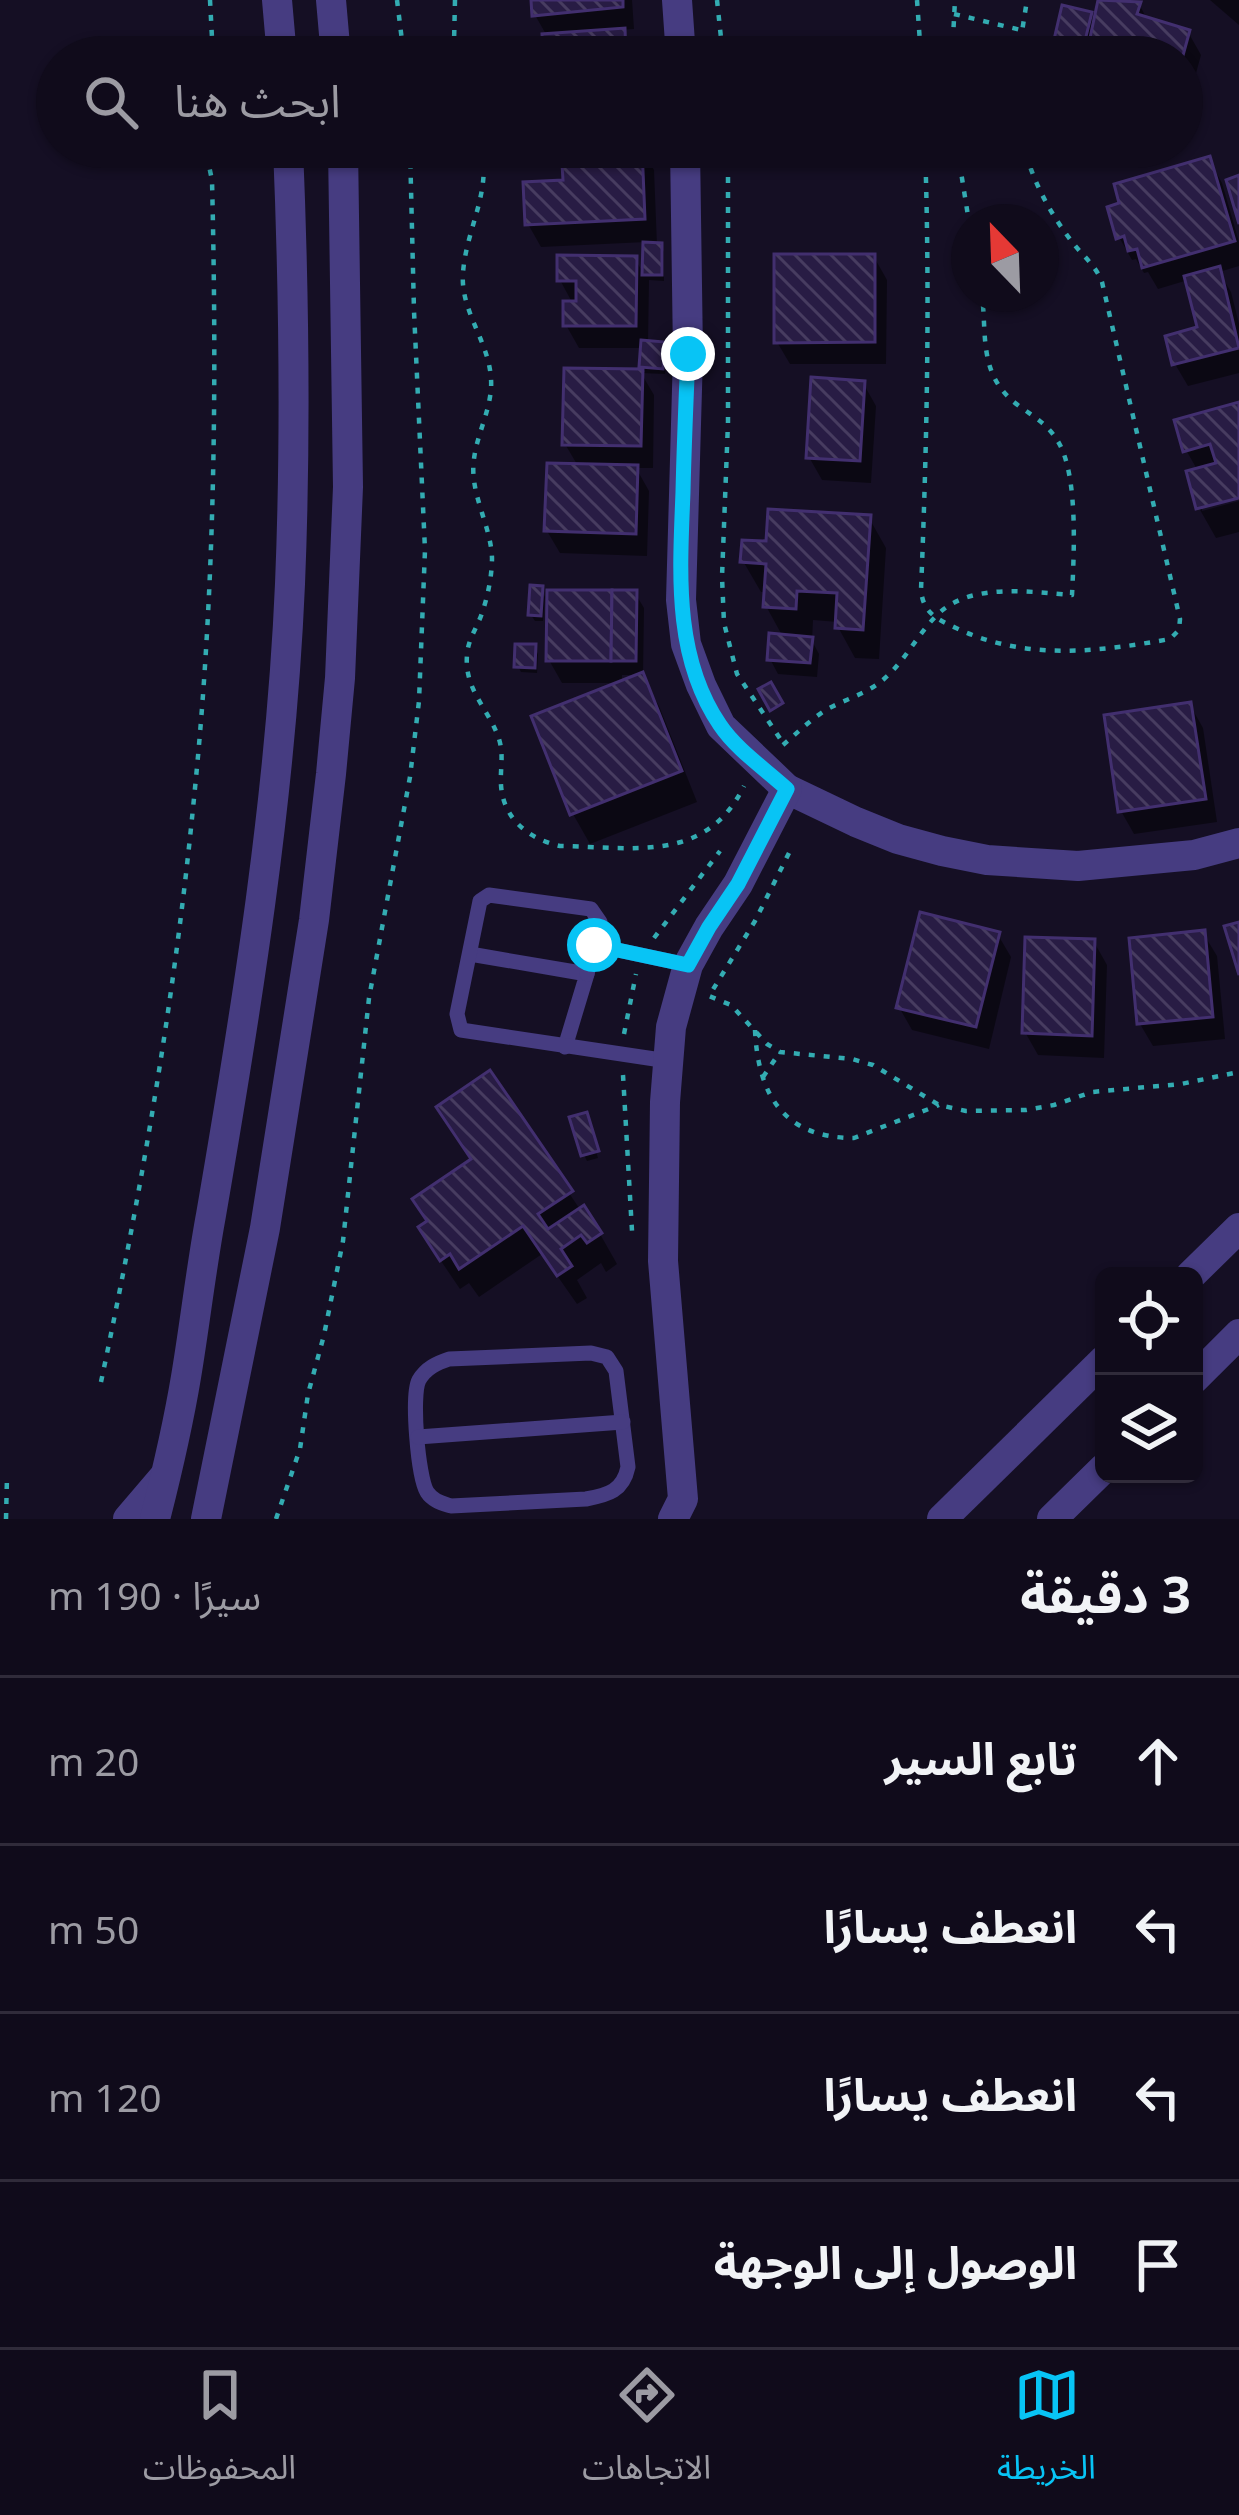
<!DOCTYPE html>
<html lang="ar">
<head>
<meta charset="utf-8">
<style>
	body { margin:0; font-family:"Noto Sans","Noto Sans Arabic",sans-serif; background:#1e1928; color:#f1f3f6; direction:rtl }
	.controls { position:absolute; right:36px; bottom:36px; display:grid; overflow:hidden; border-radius:18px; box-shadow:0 3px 9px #0004 }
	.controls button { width:108px; height:108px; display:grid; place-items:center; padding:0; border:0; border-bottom:3px solid #302b3a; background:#100b1b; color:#f1f3f6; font:60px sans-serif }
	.compass { position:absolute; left:951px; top:204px; width:108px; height:108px; border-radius:50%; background:#100b1b; box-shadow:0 3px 9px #0004; rotate:337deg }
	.stop { position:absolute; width:36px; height:36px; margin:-27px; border:9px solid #08c4f5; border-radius:50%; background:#fff }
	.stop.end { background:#08c4f5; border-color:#fff; box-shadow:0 3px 12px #0008 }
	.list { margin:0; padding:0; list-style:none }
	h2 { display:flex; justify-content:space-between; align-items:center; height:156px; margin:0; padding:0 48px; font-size:51px }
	h2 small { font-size:39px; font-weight:400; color:#9c9ba3 }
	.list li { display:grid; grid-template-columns:78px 1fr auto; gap:36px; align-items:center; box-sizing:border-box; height:168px; padding:0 48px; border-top:3px solid #302b3a }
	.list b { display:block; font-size:45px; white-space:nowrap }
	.list em { font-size:39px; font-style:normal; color:#9c9ba3 }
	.icon { flex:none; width:66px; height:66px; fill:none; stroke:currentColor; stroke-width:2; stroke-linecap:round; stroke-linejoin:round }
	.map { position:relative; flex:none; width:1239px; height:1519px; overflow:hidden; direction:ltr }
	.search { position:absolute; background:#100b1b; box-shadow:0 3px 9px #0004; left:36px; right:36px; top:36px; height:132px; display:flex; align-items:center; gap:30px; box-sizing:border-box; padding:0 42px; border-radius:66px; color:#9c9ba3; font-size:45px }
	.sheet { height:828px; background:#100b1b }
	nav { display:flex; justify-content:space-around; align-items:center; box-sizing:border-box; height:168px; border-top:3px solid #302b3a; background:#100b1b; font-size:33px; color:#9c9ba3 }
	nav a { display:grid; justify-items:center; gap:6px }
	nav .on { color:#08c4f5 }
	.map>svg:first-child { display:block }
	.shadow { fill:#0007 }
	.building { fill:url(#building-back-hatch); stroke:#422f6f; stroke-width:3 }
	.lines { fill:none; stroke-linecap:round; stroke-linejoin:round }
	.path { stroke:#33acb2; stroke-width:4.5; stroke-dasharray:6 9; stroke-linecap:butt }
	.service { stroke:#463c81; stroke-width:15 }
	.minor { stroke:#463c81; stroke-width:30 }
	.tertiary { stroke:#463c81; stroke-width:30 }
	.route { stroke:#08c4f5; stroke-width:15 }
</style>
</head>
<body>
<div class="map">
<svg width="1239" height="1519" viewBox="0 0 1239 1519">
	<defs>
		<pattern id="building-back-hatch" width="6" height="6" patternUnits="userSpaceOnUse" patternTransform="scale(3)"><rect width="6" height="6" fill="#281c44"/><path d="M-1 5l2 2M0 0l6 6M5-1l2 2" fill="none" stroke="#473c60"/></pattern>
	</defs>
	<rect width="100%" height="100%" fill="#150f24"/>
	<g class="shadow">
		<polygon points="534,0 632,0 634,29 622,30 636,57 546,57 547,36 535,15"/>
		<polygon points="1101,0 1121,0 1139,4 1148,21 1188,32 1201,55 1182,124 1182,57 1053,57 1090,15 1096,25"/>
		<polygon points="1210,0 1239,0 1239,25"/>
		<polygon points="640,147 654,170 657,245 661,246 664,252 664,281 649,280 648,343 663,345 667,351 665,374 641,373 654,395 653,468 636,468 649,491 647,556 560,553 547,531 578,466 565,444 567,371 645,372 642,367 643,348 579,348 566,325 573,304 560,280 635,259 645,276 646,242 541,247 528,224 566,183"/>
		<polygon points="1209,160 1222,183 1239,242 1239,266 1219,272 1231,292 1239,324 1239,373 1188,386 1175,364 1201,330 1188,280 1158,289 1148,272 1144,273 1136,259 1132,260 1119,237"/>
		<polygon points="874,257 887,280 886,364 790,364 777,342"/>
		<polygon points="863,383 876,406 871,483 822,480 809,457"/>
		<polygon points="1239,405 1239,495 1202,505 1202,511 1239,501 1239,532 1216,538 1199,508 1189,473 1198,471 1186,450"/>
		<polygon points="869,518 886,548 879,659 855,658 838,627 838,622 813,620 812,641 819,654 817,677 778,674 770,659 783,637 766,606 767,592 761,592 743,561 769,544"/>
		<polygon points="541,589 545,597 543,621 535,621 531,615"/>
		<polygon points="635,593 644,608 643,675 622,675 622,683 562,683 549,660"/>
		<polygon points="534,647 538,654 537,673 521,672 518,666"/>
		<polygon points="643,678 659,706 697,802 590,844 573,814"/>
		<polygon points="1190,705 1203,728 1217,822 1134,834 1121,811"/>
		<polygon points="1203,933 1217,956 1225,1039 1153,1046 1140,1024"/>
		<polygon points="998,935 1011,957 989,1049 912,1030 899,1007"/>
		<polygon points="1094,942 1107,965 1104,1058 1038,1055 1025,1032"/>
		<polygon points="490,1074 581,1211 600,1234 617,1264 606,1272 601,1263 577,1280 587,1298 577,1304 542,1254 479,1297 469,1283 460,1289 439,1258 473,1161"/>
		<polygon points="586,1118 598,1158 587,1161 584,1155"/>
	</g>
	<g class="building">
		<polygon points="531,0 623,0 623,7 532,16"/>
		<polygon points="1098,0 1141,2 1137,14 1190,30 1182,59 1182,57 1086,57"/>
		<polygon points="1062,5 1092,12 1081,57 1050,57"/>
		<polygon points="625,28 626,57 543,57 542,34"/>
		<polygon points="642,147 645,219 525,225 523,182 563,180 561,148"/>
		<polygon points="1210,156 1235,241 1142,268 1137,249 1128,251 1124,236 1116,239 1107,207 1119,203 1114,184"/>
		<polygon points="1239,175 1239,224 1226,180"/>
		<polygon points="643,242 662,243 662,275 642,275"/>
		<polygon points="774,254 875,254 875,342 774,343"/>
		<polygon points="557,255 637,256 636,326 563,326 563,301 576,301 576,281 557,281"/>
		<polygon points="1220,266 1239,348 1172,365 1165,336 1197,327 1184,276"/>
		<polygon points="641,340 665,342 663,369 639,367"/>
		<polygon points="564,368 643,369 641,446 562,445"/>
		<polygon points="811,377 865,381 860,461 806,458"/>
		<polygon points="1239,402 1239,498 1196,509 1186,471 1216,463 1210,444 1183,452 1174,420"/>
		<polygon points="547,463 638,465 636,534 544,531"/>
		<polygon points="768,509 871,515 863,630 835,628 837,593 797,591 796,609 763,607 766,564 740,562 742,540 766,541"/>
		<polygon points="530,585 543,586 541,616 528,615"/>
		<polygon points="547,590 612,590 611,661 546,661"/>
		<polygon points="612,590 637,590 636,661 611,661"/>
		<polygon points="769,633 813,637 810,663 767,660"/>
		<polygon points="515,644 536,644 535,668 514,667"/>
		<polygon points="643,672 682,771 570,815 531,716"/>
		<polygon points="771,682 783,703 770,711 758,689"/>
		<polygon points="1191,702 1206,799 1118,812 1104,715"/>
		<polygon points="920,912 1000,932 976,1027 896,1008"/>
		<polygon points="1239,922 1239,975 1224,926"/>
		<polygon points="1205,930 1213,1017 1137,1024 1129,938"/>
		<polygon points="1025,937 1095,939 1092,1036 1022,1033"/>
		<polygon points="490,1070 573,1191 538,1214 548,1229 584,1205 602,1233 587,1243 581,1235 561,1249 572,1266 557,1276 523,1226 459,1269 450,1254 440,1261 418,1227 427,1221 412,1199 471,1159 436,1107"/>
		<polygon points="587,1112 599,1151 581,1156 569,1117"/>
	</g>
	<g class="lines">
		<g class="path">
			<polyline points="210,0 213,57"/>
			<polyline points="397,0 404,57"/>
			<polyline points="455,0 454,43 457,57"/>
			<polyline points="717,0 723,57"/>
			<polyline points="917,0 921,57"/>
			<polyline points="954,14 1021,30"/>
			<polyline points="952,57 955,0"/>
			<polyline points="1018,57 1027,0"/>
			<path d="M481 147C492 192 466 229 463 273 460 311 489 341 491 379 493 406 477 433 474 459 469 493 491 525 492 558 492 575 488 596 482 613 477 628 468 639 467 655 464 690 489 709 499 739 504 755 500 769 501 785 503 819 529 839 560 846 632 847 706 864 744 786"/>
			<polyline points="728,147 728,422 722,577 724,623 737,674 783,743"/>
			<path d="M925 147C930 295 927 442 921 590 923 613 937 619 956 628 1026 661 1097 652 1170 639L1179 630 1180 619 1102 282C1096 266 1083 256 1073 243 1051 215 1033 182 1024 147"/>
			<polyline points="957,147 969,222"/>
			<path d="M783 745C797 733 810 720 826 710 845 699 867 694 884 679 905 661 917 635 937 615 970 582 1030 592 1072 595 1074 554 1078 480 1060 445 1050 426 1036 418 1019 406 978 376 987 337 982 294"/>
			<polyline points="789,853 755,921 709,996 731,1005 767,1044 780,1052 852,1059 873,1065 939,1105 966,1111 1026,1110 1054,1105 1092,1092 1181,1084 1239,1072"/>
			<polyline points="654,938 720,851"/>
			<path d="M755 1030C758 1094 783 1138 854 1138L939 1105"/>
			<polyline points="624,1034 636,974"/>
			<polyline points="623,1075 632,1231"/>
			<polyline points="763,1077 780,1052"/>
			<path d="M101 1382C142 1188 175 995 194 798 215 592 217 386 212 180L205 147"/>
			<polyline points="6,1519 7,1476"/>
			<polyline points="276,1519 300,1449 308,1394 324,1335 343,1241 369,998 410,777 419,701 425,550 414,311 410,147"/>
		</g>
		<g class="service">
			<polyline points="594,945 688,965"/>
			<polyline points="470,954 587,974 565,1047"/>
			<polyline points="587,974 600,922 591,909 489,895 480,901 457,1014 461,1030 668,1061"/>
			<path d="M591 1353 607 1357 616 1371 628 1467C623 1491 608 1495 586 1499L451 1506C442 1503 433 1501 427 1492 418 1477 411 1395 419 1380 426 1368 437 1363 449 1359Z"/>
			<polyline points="418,1437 623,1422"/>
		</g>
		<g class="minor">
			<polyline points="677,0 681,57"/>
			<polyline points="685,147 688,354 681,600 686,644 701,685 721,726 787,789 856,822 898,839 942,851 987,860 1078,866 1194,855 1239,843"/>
			<polyline points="1190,1276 1239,1228"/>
			<polyline points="1194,1379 1239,1334"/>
			<polyline points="673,1519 683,1499 663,1261 665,1102 671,1027 688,965 709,927 738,884 787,789"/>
			<polyline points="942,1519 1104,1360"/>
			<polyline points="1052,1519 1104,1468"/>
		</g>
		<g class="tertiary">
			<polyline points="277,0 282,57"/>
			<polyline points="331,0 336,57"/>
			<polyline points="128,1519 163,1478"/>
			<path d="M155 1519C167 1472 178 1425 186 1377 195 1323 201 1269 211 1215 247 1006 281 796 290 584 296 438 294 292 288 147"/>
			<polyline points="206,1519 265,1228 314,920 331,774 340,678 348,487 343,147"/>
		</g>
	</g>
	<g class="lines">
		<path class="route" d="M594 945 688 965 709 927 738 884 787 789C765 769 736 749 720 725 673 656 680 571 683 492 684 446 686 400 688 354"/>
	</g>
</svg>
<div class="controls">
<button><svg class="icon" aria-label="locate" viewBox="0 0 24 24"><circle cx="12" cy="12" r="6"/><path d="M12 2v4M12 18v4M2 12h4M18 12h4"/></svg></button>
<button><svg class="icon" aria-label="layers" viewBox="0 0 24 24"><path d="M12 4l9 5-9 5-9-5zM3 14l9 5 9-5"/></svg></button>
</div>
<svg class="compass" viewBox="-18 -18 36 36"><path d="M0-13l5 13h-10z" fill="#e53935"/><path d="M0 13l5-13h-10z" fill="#9c9ba3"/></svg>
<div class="stop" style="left:594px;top:945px"></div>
<div class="stop end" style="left:688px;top:354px"></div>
<div class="search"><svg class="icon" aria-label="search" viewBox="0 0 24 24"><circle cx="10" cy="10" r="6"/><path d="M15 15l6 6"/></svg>ابحث هنا</div>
</div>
<section class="sheet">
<h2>3 دقيقة<small>سيرًا · 190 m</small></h2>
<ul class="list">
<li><svg class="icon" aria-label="ahead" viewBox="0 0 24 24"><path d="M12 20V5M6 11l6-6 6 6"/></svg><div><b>تابع السير</b></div><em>20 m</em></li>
<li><svg class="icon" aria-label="left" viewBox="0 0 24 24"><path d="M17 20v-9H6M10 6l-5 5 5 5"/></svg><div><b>انعطف يسارًا</b></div><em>50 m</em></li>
<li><svg class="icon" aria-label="left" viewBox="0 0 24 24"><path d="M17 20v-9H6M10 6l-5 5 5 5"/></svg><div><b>انعطف يسارًا</b></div><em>120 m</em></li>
<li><svg class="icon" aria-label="arrive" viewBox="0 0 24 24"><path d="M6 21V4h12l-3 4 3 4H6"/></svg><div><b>الوصول إلى الوجهة</b></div></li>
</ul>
</section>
<nav>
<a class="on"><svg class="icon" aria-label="map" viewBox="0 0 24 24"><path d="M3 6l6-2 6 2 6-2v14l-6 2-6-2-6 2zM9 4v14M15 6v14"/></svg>الخريطة</a>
<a><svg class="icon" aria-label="directions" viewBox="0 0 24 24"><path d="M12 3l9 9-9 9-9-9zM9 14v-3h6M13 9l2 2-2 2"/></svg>الاتجاهات</a>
<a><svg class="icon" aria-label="saved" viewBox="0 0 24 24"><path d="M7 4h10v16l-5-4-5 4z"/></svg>المحفوظات</a>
</nav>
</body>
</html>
